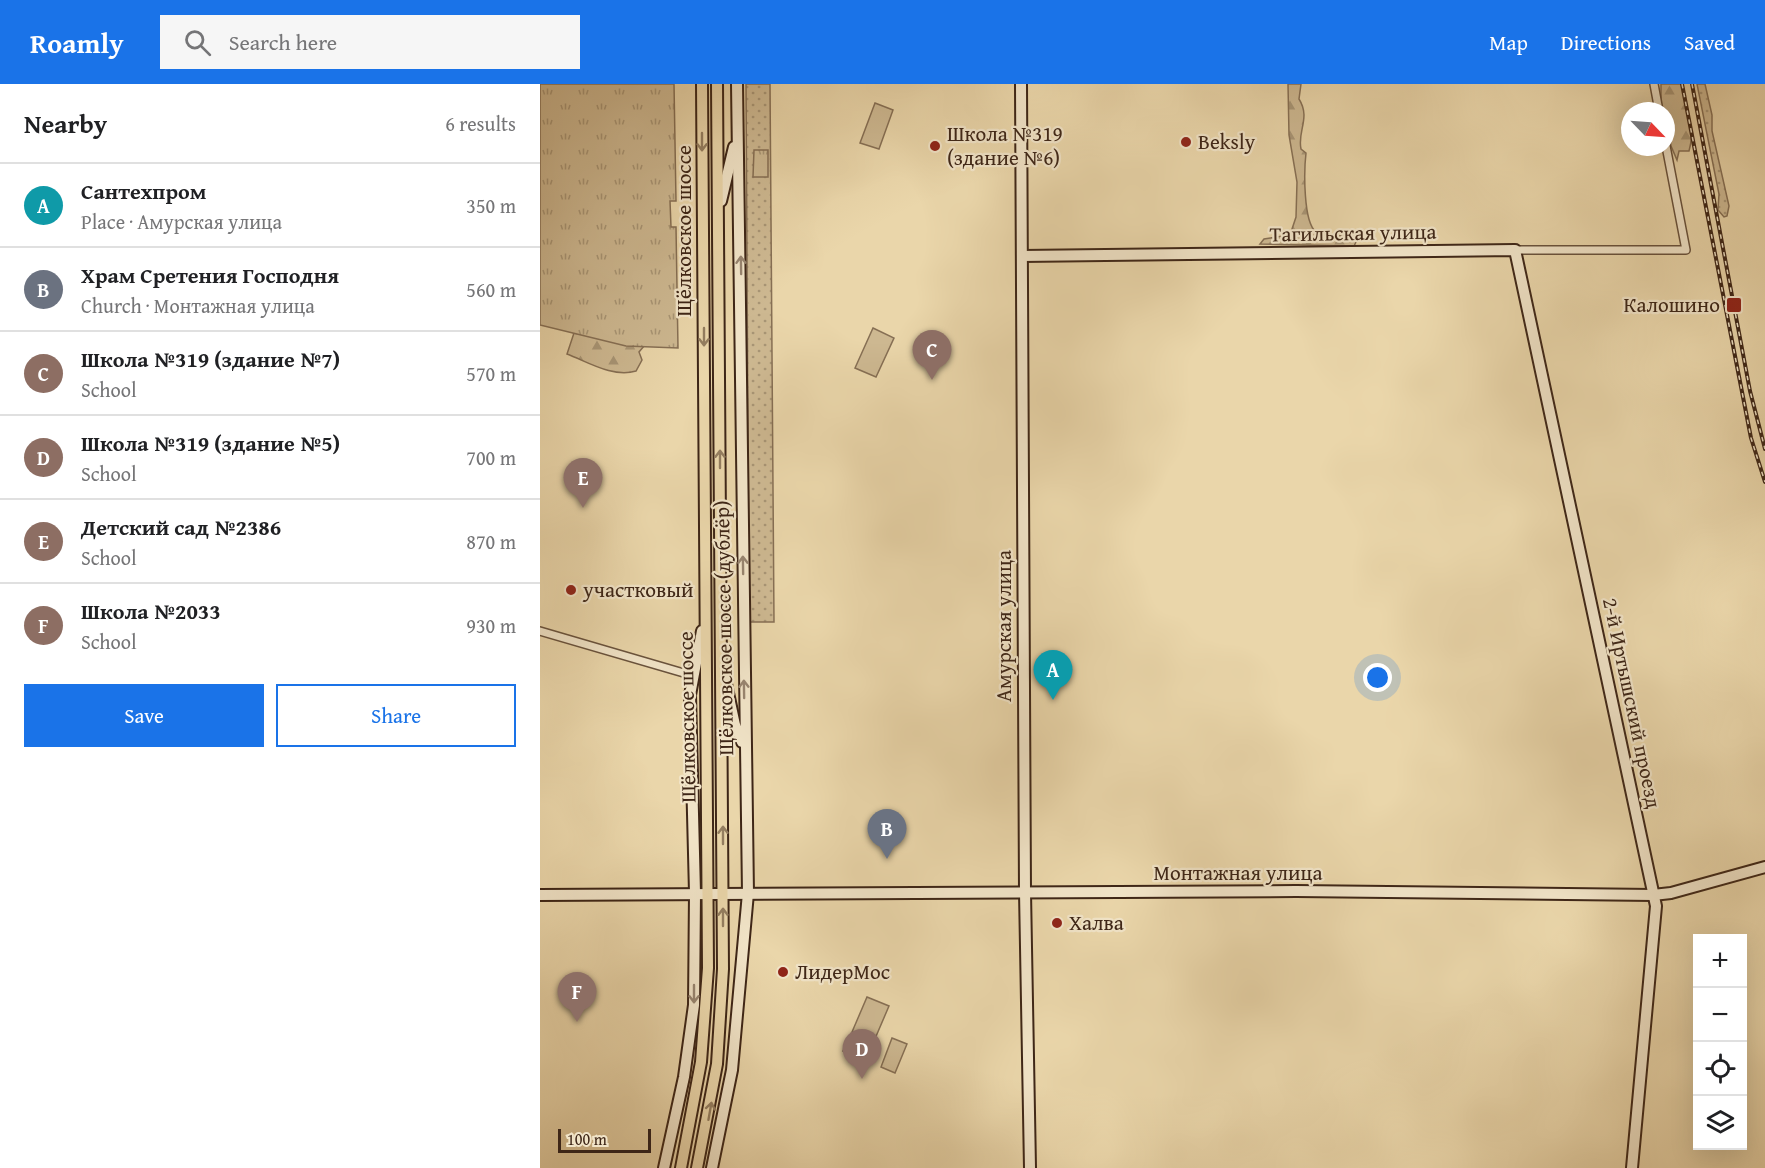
<!DOCTYPE html>
<html lang="en">
<head>
<meta charset="utf-8">
<style>
	body { margin:0; font-family:"Gentium Book Plus",serif; background:#f6f6f6; color:#202124 }
	.controls { position:absolute; right:18px; bottom:18px; display:grid; overflow:hidden; border-radius:0px; box-shadow:0 6px 24px #0002 }
	.controls button { width:54px; height:54px; display:grid; place-items:center; padding:0; border:0; border-bottom:2px solid #e0e0e0; background:#fff; color:#202124; font:30px sans-serif }
	.compass { position:absolute; left:1081px; top:18px; width:54px; height:54px; border-radius:50%; background:#fff; box-shadow:0 6px 24px #0002; rotate:115deg }
	.scale { position:absolute; left:18px; bottom:15px; width:93px; box-sizing:border-box; padding-left:6px; border:3px solid #3e2617; border-top:0; font-size:16px; line-height:21px; white-space:nowrap; color:#3e2617; -webkit-text-stroke:4px #f1e4c8; paint-order:stroke }
	.you { position:absolute; left:838px; top:594px; width:21px; height:21px; margin:-15px; border:4px solid #fff; border-radius:50%; background:#1a73e8; box-shadow:0 0 0 9px #1a73e833 }
	.badge { display:grid; place-items:center; width:39px; height:39px; border-radius:50%; background:#1a73e8; color:#fff; font-size:20px; font-weight:700 }
	.pin { position:absolute; translate:-50% -50px; filter:drop-shadow(0 2px 3px #0008) }
	.pin::after { content:''; position:absolute; top:32px; width:21px; height:18px; background:inherit; clip-path:polygon(0 0,100% 0,50% 100%) }
	.list { margin:0; padding:0; list-style:none }
	h2 { display:flex; justify-content:space-between; align-items:center; height:78px; margin:0; padding:0 24px; font-size:26px }
	h2 small { font-size:20px; font-weight:400; color:#757577 }
	.list li { display:grid; grid-template-columns:39px 1fr auto; gap:18px; align-items:center; box-sizing:border-box; height:84px; padding:0 24px; border-top:2px solid #e0e0e0 }
	.list b { display:block; font-size:22px; white-space:nowrap }
	.list p { margin:0; font-size:20px; white-space:nowrap; color:#757577 }
	.list em { font-size:20px; font-style:normal; color:#757577 }
	.actions { display:flex; gap:12px; padding:18px 24px }
	.actions a { flex:1; padding:14px 0; border:2px solid #1a73e8; border-radius:0px; text-align:center; font-size:21px; color:#1a73e8 }
	.actions .main { background:#1a73e8; color:#fff }
	.icon { flex:none; width:33px; height:33px; fill:none; stroke:currentColor; stroke-width:2; stroke-linecap:round; stroke-linejoin:round }
	.map { position:relative; flex:none; width:1225px; height:1084px; overflow:hidden }
	header { display:flex; align-items:center; gap:36px; box-sizing:border-box; height:84px; padding:0 30px; background:#1a73e8; color:#fff }
	header strong { font-size:28px }
	nav { display:flex; gap:33px; margin-inline-start:auto; font-size:21px }
	.search { width:420px; height:54px; background:#f6f6f6; display:flex; align-items:center; gap:15px; box-sizing:border-box; padding:0 21px; border-radius:0px; color:#757577; font-size:22px }
	main { display:flex }
	aside { flex:1; background:#fff }
	.map>svg:first-child { display:block }
	.grass { fill:url(#grass-dots); stroke:#866f54; stroke-width:1.5 }
	.forest { fill:url(#forest-firs); stroke:#866f54; stroke-width:1.5 }
	.park { fill:url(#park-tufts); stroke:#866f54; stroke-width:1.5 }
	.pitch { fill:#cdb891; stroke:#866f54; stroke-width:1.5 }
	.lines { fill:none; stroke-linecap:round; stroke-linejoin:round }
	.street-casing { stroke:#69523c; stroke-width:10 }
	.secondary-casing { stroke:#3e2617; stroke-width:14 }
	.primary-casing { stroke:#3e2617; stroke-width:14 }
	.street { stroke:#f1e4c8; stroke-width:7 }
	.secondary { stroke:#f1e4c8; stroke-width:10 }
	.primary { stroke:#ead6aa; stroke-width:10 }
	.rail-casing { stroke:#3e2617; stroke-width:4 }
	.rail { stroke:#f1e4c8; stroke-width:1.5; stroke-dasharray:4.5; stroke-linecap:butt }
	.oneway { stroke:#947e60 }
	.oneway2 { stroke:#988570 }
	.poi-dot { fill:#8f2418; stroke:#f1e4c8; stroke-width:2 }
	.labels { text-anchor:middle; stroke-width:4.5; stroke-linejoin:round; paint-order:stroke }
	.poi-label { font-size:21px; fill:#3e2617; stroke:#f1e4c8; text-anchor:start }
	.street-label { font-size:21px; fill:#3e2617; stroke:#f1e4c8 }
</style>
</head>
<body>
<header>
<strong>Roamly</strong>
<div class="search"><svg class="icon" aria-label="search" viewBox="0 0 24 24"><circle cx="10" cy="10" r="6"/><path d="M15 15l6 6"/></svg>Search here</div>
<nav><a>Map</a><a>Directions</a><a>Saved</a></nav>
</header>
<main>
<aside>
<h2>Nearby<small>6 results</small></h2>
<ul class="list">
<li><span class="badge" style="background:#0f9aa8">A</span><div><b>Сантехпром</b><p>Place · Амурская улица</p></div><em>350 m</em></li>
<li><span class="badge" style="background:#6b7280">B</span><div><b>Храм Сретения Господня</b><p>Church · Монтажная улица</p></div><em>560 m</em></li>
<li><span class="badge" style="background:#8d6e63">C</span><div><b>Школа №319 (здание №7)</b><p>School</p></div><em>570 m</em></li>
<li><span class="badge" style="background:#8d6e63">D</span><div><b>Школа №319 (здание №5)</b><p>School</p></div><em>700 m</em></li>
<li><span class="badge" style="background:#8d6e63">E</span><div><b>Детский сад №2386</b><p>School</p></div><em>870 m</em></li>
<li><span class="badge" style="background:#8d6e63">F</span><div><b>Школа №2033</b><p>School</p></div><em>930 m</em></li>
</ul>
<div class="actions"><a class="main">Save</a><a>Share</a></div>
</aside>
<div class="map">
<svg width="1225" height="1084" viewBox="0 0 1225 1084">
	<defs>
		<pattern id="grass-dots" width="8" height="8" patternUnits="userSpaceOnUse" patternTransform="scale(1.5)"><rect width="8" height="8" fill="#cdb891"/><path d="M2 2h.1M6 6h.1" fill="none" stroke="#a89575" stroke-width="1.8" stroke-linecap="round"/></pattern>
		<pattern id="forest-firs" width="22" height="20" patternUnits="userSpaceOnUse" patternTransform="scale(1.5)"><rect width="22" height="20" fill="#cdb891"/><path d="M5 1l3.5 6h-7zM16 11l3.5 6h-7z" fill="#a89575"/></pattern>
		<pattern id="park-tufts" width="24" height="20" patternUnits="userSpaceOnUse" patternTransform="scale(1.5)"><rect width="24" height="20" fill="#cdb891"/><path d="M3 7l-1-3M5 7V3M7 7l1-3M15 17l-1-3M17 17v-4M19 17l1-3" fill="none" stroke="#a89575"/></pattern>
	</defs>
	<rect width="100%" height="100%" fill="#ead6aa"/>
	<filter id="stains"><feTurbulence type="fractalNoise" baseFrequency=".00333" numOctaves="4"/><feColorMatrix values="0 0 0 0 .2 0 0 0 0 .09 0 0 0 0 .02 0 0 0 .5 -.17"/></filter>
	<radialGradient id="worn" r=".72"><stop offset=".6" stop-color="#630" stop-opacity="0"/><stop offset="1" stop-color="#630" stop-opacity=".3"/></radialGradient>
	<g class="grass">
		<polygon points="206,0 230,0 234,538 209,538"/>
		<polygon points="1157,0 1165,0 1172,31 1172,47 1189,122 1187,132 1184,133 1178,126 1179,110"/>
	</g>
	<g class="forest">
		<path d="M748 0H761L759 15C771 34 757 47 761 65L766 69C764 86 763 138 776 148 786 155 804 151 815 150L817 156 814 162 720 160 724 155 750 151 756 133 757 98 749 51Z"/>
		<path d="M1121 0H1143C1145 23 1156 45 1149 67H1139L1137 76 1131 62 1126 27 1121 26Z"/>
		<path d="M0 234 105 261 99 268 102 276 96 287C73 294 48 278 27 270L34 249Z"/>
	</g>
	<g class="park">
		<polygon points="0,0 134,0 136,117 130,117 131,143 136,143 138,264 86,262 0,241"/>
		<polygon points="214,66 228,66 228,93 213,93"/>
	</g>
	<g class="pitch">
		<polygon points="335,19 353,26 339,65 320,59"/>
		<polygon points="333,244 354,254 336,293 315,284"/>
		<polygon points="327,913 349,922 334,957 312,948"/>
		<polygon points="309,952 334,963 327,977 303,967"/>
		<polygon points="352,954 367,960 355,989 341,983"/>
	</g>
	<g class="lines">
		<defs>
			<g id="street">
				<polyline points="1114,0 1119,27"/>
				<polyline points="975,166 1146,166 1126,62"/>
				<polyline points="0,547 154,592"/>
			</g>
			<g id="secondary">
				<polyline points="481,0 485,808 490,1084"/>
				<polyline points="181,117 194,63"/>
				<polyline points="482,172 975,166 1116,822 1092,1084"/>
				<polyline points="183,586 195,641 202,658"/>
				<polyline points="0,811 756,807 1113,811 1131,809 1225,783"/>
				<polyline points="124,1084 144,993 154,921 155,809 150,611 162,547"/>
				<polyline points="172,1084 192,986 208,809 197,0"/>
			</g>
			<g id="primary">
				<polyline points="141,1084 161,978 168,884 162,0"/>
				<polyline points="157,1084 177,980 183,885 177,0"/>
			</g>
		</defs>
		<use href="#street" class="street-casing"/>
		<use href="#secondary" class="secondary-casing"/>
		<use href="#primary" class="primary-casing"/>
		<use href="#street" class="street"/>
		<use href="#secondary" class="secondary"/>
		<use href="#primary" class="primary"/>
		<defs>
			<g id="rail">
				<polyline points="1142,0 1211,354 1225,398"/>
				<polyline points="1152,0 1210,307 1225,365"/>
			</g>
		</defs>
		<use href="#rail" class="rail-casing"/>
		<use href="#rail" class="rail"/>
	</g>
	<defs><path id="oneway-shaft" d="M-6 0H5M1.5-3L5.5 0L1.5 3" fill="none" stroke-width="1.6" stroke-linecap="round" stroke-linejoin="round" transform="scale(1.5)"/></defs>
	<g class="oneway">
		<use href="#oneway-shaft" transform="translate(162 58) rotate(90)"/>
		<use href="#oneway-shaft" transform="translate(164 253) rotate(90)"/>
		<use href="#oneway-shaft" transform="translate(180 375) rotate(-90)"/>
		<use href="#oneway-shaft" transform="translate(183 751) rotate(-90)"/>
		<use href="#oneway-shaft" transform="translate(183 833) rotate(-90)"/>
		<use href="#oneway-shaft" transform="translate(170 1027) rotate(-80)"/>
	</g>
	<g class="oneway2">
		<use href="#oneway-shaft" transform="translate(201 181) rotate(-91)"/>
		<use href="#oneway-shaft" transform="translate(203 481) rotate(-91)"/>
		<use href="#oneway-shaft" transform="translate(204 605) rotate(-91)"/>
		<use href="#oneway-shaft" transform="translate(154 910) rotate(90)"/>
	</g>
	<g class="poi-dot">
		<circle cx="646" cy="58" r="6"/>
		<circle cx="395" cy="62" r="6"/>
		<rect x="1186" y="213" width="16" height="16" rx="3"/>
		<circle cx="31" cy="506" r="6"/>
		<circle cx="517" cy="839" r="6"/>
		<circle cx="243" cy="888" r="6"/>
	</g>
	<g class="labels">
		<g class="poi-label">
			<text x="407" y="57">Школа №319<tspan x="407" dy="24">(здание №6)</tspan></text>
			<text x="658" y="65">Beksly</text>
			<text x="1180" y="228" text-anchor="end">Калошино</text>
			<text x="43" y="513">участковый</text>
			<text x="529" y="846">Халва</text>
			<text x="255" y="895">ЛидерМос</text>
		</g>
		<g class="street-label">
			<text transform="translate(144 147) rotate(-90)" y="7">Щёлковское шоссе</text>
			<text transform="translate(813 149) rotate(-1)" y="7">Тагильская улица</text>
			<text transform="translate(464 542) rotate(-90)" y="7">Амурская улица</text>
			<text transform="translate(184 544) rotate(-91)" y="7">Щёлковское шоссе (дублёр)</text>
			<text transform="translate(1092 619) rotate(78)" y="7">2-й Иртышский проезд</text>
			<text transform="translate(147 633) rotate(-91)" y="7">Щёлковское шоссе</text>
			<text x="698" y="796">Монтажная улица</text>
		</g>
	</g>
	<rect width="100%" height="100%" filter="url(#stains)"/>
	<rect width="100%" height="100%" fill="url(#worn)"/>
</svg>
<div class="controls">
<button>+</button>
<button>−</button>
<button><svg class="icon" aria-label="locate" viewBox="0 0 24 24"><circle cx="12" cy="12" r="6"/><path d="M12 2v4M12 18v4M2 12h4M18 12h4"/></svg></button>
<button><svg class="icon" aria-label="layers" viewBox="0 0 24 24"><path d="M12 4l9 5-9 5-9-5zM3 14l9 5 9-5"/></svg></button>
</div>
<svg class="compass" viewBox="-18 -18 36 36"><path d="M0-13l5 13h-10z" fill="#e53935"/><path d="M0 13l5-13h-10z" fill="#757577"/></svg>
<div class="scale">100 m</div>
<div class="you"></div>
<div class="pin badge" style="left:513px;top:616px;background:#0f9aa8">A</div>
<div class="pin badge" style="left:347px;top:775px;background:#6b7280">B</div>
<div class="pin badge" style="left:392px;top:296px;background:#8d6e63">C</div>
<div class="pin badge" style="left:322px;top:995px;background:#8d6e63">D</div>
<div class="pin badge" style="left:43px;top:424px;background:#8d6e63">E</div>
<div class="pin badge" style="left:37px;top:938px;background:#8d6e63">F</div>
</div>
</main>
</body>
</html>
